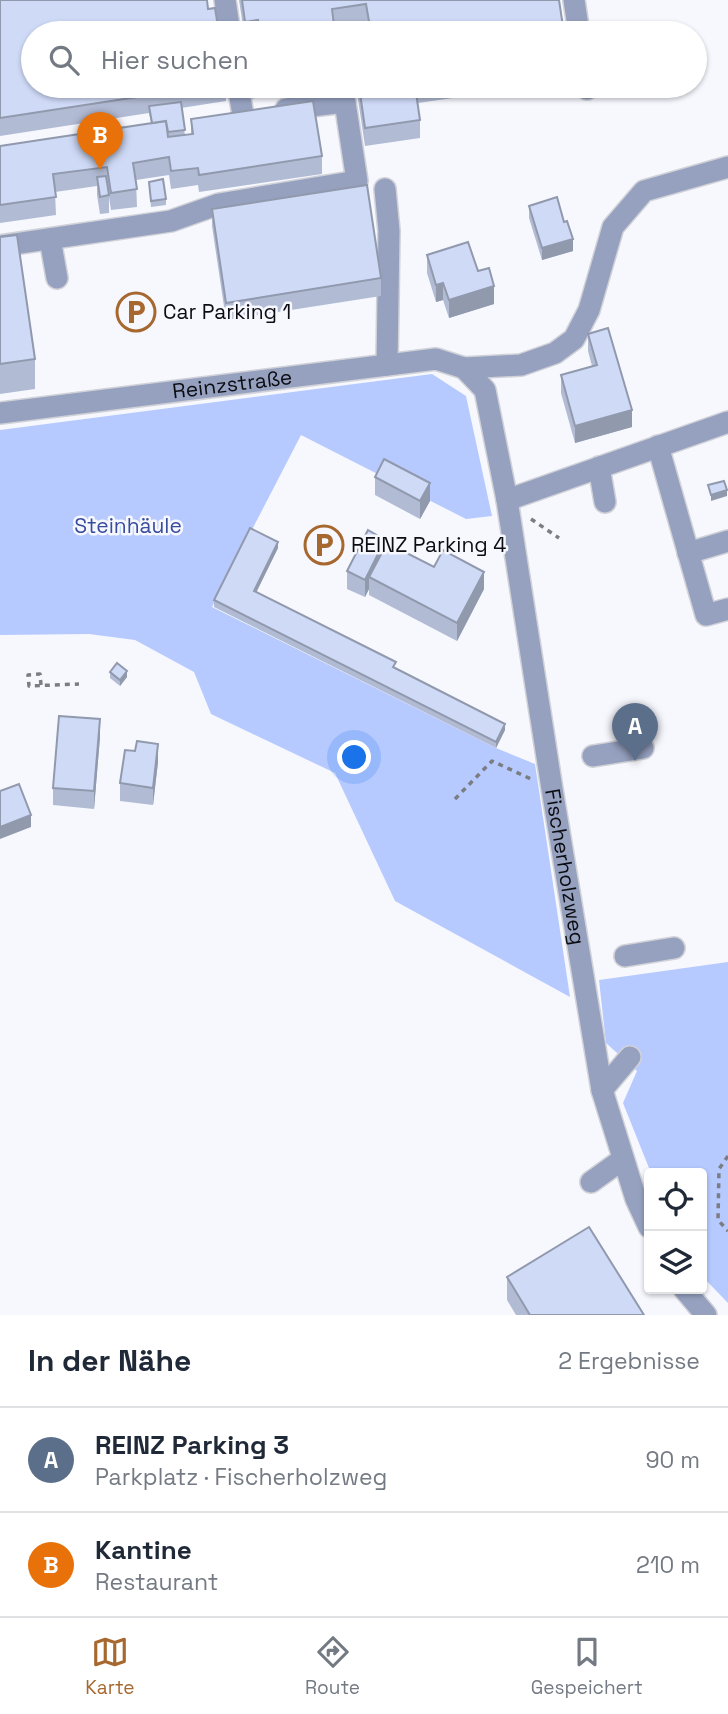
<!DOCTYPE html>
<html lang="de">
<head>
<meta charset="utf-8">
<style>
	body { margin:0; font-family:"Space Grotesk",sans-serif; background:#f2f2f3; color:#1f2937 }
	.controls { position:absolute; right:21px; bottom:21px; display:grid; overflow:hidden; border-radius:7px; box-shadow:0 2px 5px #0004 }
	.controls button { width:63px; height:63px; display:grid; place-items:center; padding:0; border:0; border-bottom:2px solid #e0e1e3; background:#fff; color:#1f2937; font:35px sans-serif }
	.you { position:absolute; left:355px; top:758px; width:24px; height:24px; margin:-18px; border:5px solid #fff; border-radius:50%; background:#1a73e8; box-shadow:0 0 0 10px #1a73e833 }
	.badge { display:grid; place-items:center; width:46px; height:46px; border-radius:50%; background:#a76830; color:#fff; font-size:23px; font-weight:700 }
	.pin { position:absolute; translate:-50% -58px; filter:drop-shadow(0 2px 4px #0008) }
	.pin::after { content:''; position:absolute; top:37px; width:24px; height:21px; background:inherit; clip-path:polygon(0 0,100% 0,50% 100%) }
	.list { margin:0; padding:0; list-style:none }
	h2 { display:flex; justify-content:space-between; align-items:center; height:91px; margin:0; padding:0 28px; font-size:30px }
	h2 small { font-size:23px; font-weight:400; color:#747a83 }
	.list li { display:grid; grid-template-columns:46px 1fr auto; gap:21px; align-items:center; box-sizing:border-box; height:105px; padding:0 28px; border-top:2px solid #e0e1e3 }
	.list b { display:block; font-size:26px; white-space:nowrap }
	.list p { margin:0; font-size:23px; white-space:nowrap; color:#747a83 }
	.list em { font-size:23px; font-style:normal; color:#747a83 }
	.icon { flex:none; width:38px; height:38px; fill:none; stroke:currentColor; stroke-width:2; stroke-linecap:round; stroke-linejoin:round }
	.map { position:relative; flex:none; width:728px; height:1315px; overflow:hidden }
	.search { position:absolute; background:#fff; box-shadow:0 2px 5px #0004; left:21px; right:21px; top:21px; height:77px; display:flex; align-items:center; gap:18px; box-sizing:border-box; padding:0 24px; border-radius:38px; color:#747a83; font-size:26px }
	.sheet { height:301px; background:#fff }
	nav { display:flex; justify-content:space-around; align-items:center; box-sizing:border-box; height:98px; border-top:2px solid #e0e1e3; background:#fff; font-size:19px; color:#747a83 }
	nav a { display:grid; justify-items:center; gap:4px }
	nav .on { color:#a76830 }
	.map>svg:first-child { display:block }
	.green { fill:#b7caff }
	.lines { fill:none; stroke-linecap:round; stroke-linejoin:round }
	.minor-casing { stroke:#d1d2d8; stroke-width:24 }
	.path { stroke:#7c7d83; stroke-width:3.5; stroke-dasharray:5 5; stroke-linecap:butt }
	.minor { stroke:#96a1c0; stroke-width:21 }
	.wall { fill:#b2bbd4 }
	.shaded-wall { fill:#9199ad }
	.building { fill:#cfdaf7; stroke:#9199ad; stroke-width:2 }
	.labels { text-anchor:middle; stroke-width:5; stroke-linejoin:round; paint-order:stroke }
	.poi-label { font-size:21px; fill:#0c0d12; stroke:#f6f8fe; text-anchor:start }
	.street-label { font-size:21px; fill:#0c0d12; stroke:#f6f8fe }
	.park-label { font-size:21px; fill:#384c9e; stroke:#f6f8fe }
</style>
</head>
<body>
<div class="map">
<svg width="728" height="1315" viewBox="0 0 728 1315">
	<rect width="100%" height="100%" fill="#f6f8fe"/>
	<g class="green">
		<polygon points="432,374 466,396 492,516 466,519 301,435 212,607 496,748 535,764 570,997 395,901 335,773 211,714 194,672 135,640 89,634 0,635 0,430"/>
		<polygon points="728,962 728,1303 702,1276 702,1173 651,1173 623,1103 637,1071 606,1043 599,980"/>
	</g>
	<g class="lines">
		<defs>
			<g id="minor">
				<polyline points="225,0 230,33"/>
				<polyline points="574,0 579,33"/>
				<polyline points="238,86 243,115"/>
				<polyline points="587,86 587,89"/>
				<polyline points="385,189 389,231 387,365"/>
				<polyline points="50,239 57,278"/>
				<polyline points="0,246 171,221 219,204 357,181 345,102 286,109"/>
				<path id="s1" d="M464 368 485 390 507 500 552 789 602 1090 636 1199 649 1227"/>
				<path id="s2" d="M0 413 436 359 464 368 521 365 555 353 574 339 589 310 613 227 644 191 728 167"/>
				<polyline points="658,446 706,615 728,609"/>
				<polyline points="599,467 605,502"/>
				<polyline points="507,500 728,422"/>
				<polyline points="688,553 728,541"/>
				<polyline points="593,756 643,748"/>
				<polyline points="625,956 674,948"/>
				<polyline points="602,1090 630,1057"/>
				<polyline points="591,1182 623,1159"/>
				<polyline points="684,1289 706,1315"/>
			</g>
		</defs>
		<use href="#minor" class="minor-casing"/>
		<g class="path">
			<polyline points="531,519 559,538"/>
			<polyline points="41,685 40,674 28,675 29,686 79,684"/>
			<polyline points="455,799 492,761 531,779"/>
			<polyline points="728,1156 719,1169 718,1220 728,1231"/>
		</g>
		<use href="#minor" class="minor"/>
	</g>
	<g class="wall">
		<polygon points="0,0 33,86 226,86 226,101 181,108 185,135 191,134 191,119 322,156 322,174 199,192 198,185 171,189 169,175 136,180 137,207 111,210 109,197 109,213 100,214 97,195 97,186 55,192 56,215 0,223 0,146 151,123 149,113 0,136"/>
		<polygon points="239,0 559,0 564,33 368,33 366,21 334,26 335,33 244,33"/>
		<polygon points="247,86 331,86 250,99"/>
		<polygon points="356,86 536,86 418,103 420,120 420,138 365,146"/>
		<polygon points="149,182 166,199 166,205 151,207"/>
		<polygon points="529,206 564,222 573,251 542,260 529,218"/>
		<polygon points="212,209 381,278 381,296 226,320 212,226"/>
		<polygon points="0,237 35,359 35,389 0,394"/>
		<polygon points="427,255 478,271 494,304 449,318 443,300 436,302 427,273"/>
		<polygon points="588,334 632,427 575,443 561,393 561,375 592,366 588,351"/>
		<polygon points="375,477 430,501 420,519 375,495"/>
		<polygon points="385,545 484,589 457,641 369,595 369,589 365,597 347,589 347,571"/>
		<polygon points="278,548 256,592 396,668 395,669 505,730 496,748 214,607 214,600"/>
		<polygon points="110,672 127,677 120,686 110,678"/>
		<polygon points="100,737 94,809 53,805 53,788"/>
		<polygon points="158,762 153,805 120,801 120,783"/>
		<polygon points="507,1277 644,1315 516,1315 507,1300"/>
	</g>
	<g class="shaded-wall">
		<polygon points="573,239 573,251 542,260 542,248"/>
		<polygon points="443,283 443,300 436,302 436,285"/>
		<polygon points="494,286 494,304 449,318 449,300"/>
		<polygon points="632,410 632,427 575,443 575,426"/>
		<polygon points="430,483 430,501 420,519 420,501"/>
		<polygon points="727,490 727,496 711,501 711,495"/>
		<polygon points="385,540 385,557 369,577 369,589 365,597 365,580"/>
		<polygon points="278,542 278,548 254,597 254,591"/>
		<polygon points="484,572 484,589 457,641 457,623"/>
		<polygon points="127,671 127,677 120,686 120,680"/>
		<polygon points="100,719 100,737 94,809 94,791"/>
		<polygon points="505,724 505,730 496,748 496,742"/>
		<polygon points="158,744 158,762 153,805 153,788"/>
		<polygon points="31,815 31,827 0,839 0,827"/>
	</g>
	<g class="building">
		<polygon points="0,0 207,0 208,9 215,8 219,33 33,33 33,86 209,86 0,118"/>
		<polygon points="242,0 559,0 564,33 371,33 366,4 332,9 335,33 260,33 258,20 245,22"/>
		<polygon points="359,86 416,86 415,86 420,120 365,128"/>
		<polygon points="313,101 322,156 199,175 198,168 171,171 169,157 133,163 137,189 111,193 107,167 53,174 56,197 0,205 0,146 166,121 168,137 193,134 191,119"/>
		<polygon points="181,102 185,130 168,132 166,121 152,123 149,106"/>
		<polygon points="106,176 109,195 100,197 97,177"/>
		<polygon points="163,179 166,199 151,201 149,182"/>
		<polygon points="367,185 381,278 226,303 212,209"/>
		<polygon points="557,197 564,222 567,221 573,239 542,248 529,206"/>
		<polygon points="17,235 35,359 0,364 0,237"/>
		<polygon points="468,242 478,271 489,268 494,286 449,300 443,283 436,285 427,255"/>
		<polygon points="608,328 632,410 575,426 561,375 597,365 588,334"/>
		<polygon points="384,459 430,483 420,501 375,477"/>
		<polygon points="724,481 727,490 711,495 708,485"/>
		<polygon points="250,528 278,542 254,591 396,662 393,667 505,724 496,742 214,600"/>
		<polygon points="368,530 385,540 365,580 347,571"/>
		<polygon points="387,543 434,567 443,550 484,572 457,623 369,577"/>
		<polygon points="117,663 127,671 120,680 110,672"/>
		<polygon points="59,716 100,719 94,791 53,788"/>
		<polygon points="137,741 158,744 153,788 120,783 125,750 135,751"/>
		<polygon points="19,784 31,815 0,827 0,791"/>
		<polygon points="589,1227 644,1315 530,1315 507,1277"/>
	</g>
	<defs>
		<symbol id="parking-ring" viewBox="-11 -11 22 22"><circle r="9.5" fill="#f6f8fe" stroke="#a76830" stroke-width="1.5"/><path d="M-3.5-5.5H1a3.5 3.5 0 0 1 0 7H-1V5.5H-3.5ZM-1-3.4V-.6H.8a1.4 1.4 0 0 0 0-2.8Z" fill="#a76830"/></symbol>
	</defs>
	<g fill-rule="evenodd">
		<use href="#parking-ring" x="114" y="290" width="44" height="44"/>
		<use href="#parking-ring" x="302" y="523" width="44" height="44"/>
	</g>
	<g class="labels">
		<g class="poi-label">
			<text x="163" y="319">Car Parking 1</text>
			<text x="351" y="552">REINZ Parking 4</text>
		</g>
		<g class="street-label">
			<text dy="7" stroke="none"><textPath href="#s2" startOffset="234">Reinzstraße</textPath></text>
			<text dy="7" stroke="none"><textPath href="#s1" startOffset="514">Fischerholzweg</textPath></text>
		</g>
		<g class="park-label">
			<text x="128" y="533">Steinhäule</text>
		</g>
	</g>
</svg>
<div class="controls">
<button><svg class="icon" aria-label="locate" viewBox="0 0 24 24"><circle cx="12" cy="12" r="6"/><path d="M12 2v4M12 18v4M2 12h4M18 12h4"/></svg></button>
<button><svg class="icon" aria-label="layers" viewBox="0 0 24 24"><path d="M12 4l9 5-9 5-9-5zM3 14l9 5 9-5"/></svg></button>
</div>
<div class="you"></div>
<div class="pin badge" style="left:635px;top:761px;background:#5c6f8a">A</div>
<div class="pin badge" style="left:100px;top:170px;background:#e8710a">B</div>
<div class="search"><svg class="icon" aria-label="search" viewBox="0 0 24 24"><circle cx="10" cy="10" r="6"/><path d="M15 15l6 6"/></svg>Hier suchen</div>
</div>
<section class="sheet">
<h2>In der Nähe<small>2 Ergebnisse</small></h2>
<ul class="list">
<li><span class="badge" style="background:#5c6f8a">A</span><div><b>REINZ Parking 3</b><p>Parkplatz · Fischerholzweg</p></div><em>90 m</em></li>
<li><span class="badge" style="background:#e8710a">B</span><div><b>Kantine</b><p>Restaurant</p></div><em>210 m</em></li>
</ul>
</section>
<nav>
<a class="on"><svg class="icon" aria-label="map" viewBox="0 0 24 24"><path d="M3 6l6-2 6 2 6-2v14l-6 2-6-2-6 2zM9 4v14M15 6v14"/></svg>Karte</a>
<a><svg class="icon" aria-label="directions" viewBox="0 0 24 24"><path d="M12 3l9 9-9 9-9-9zM9 14v-3h6M13 9l2 2-2 2"/></svg>Route</a>
<a><svg class="icon" aria-label="saved" viewBox="0 0 24 24"><path d="M7 4h10v16l-5-4-5 4z"/></svg>Gespeichert</a>
</nav>
</body>
</html>
